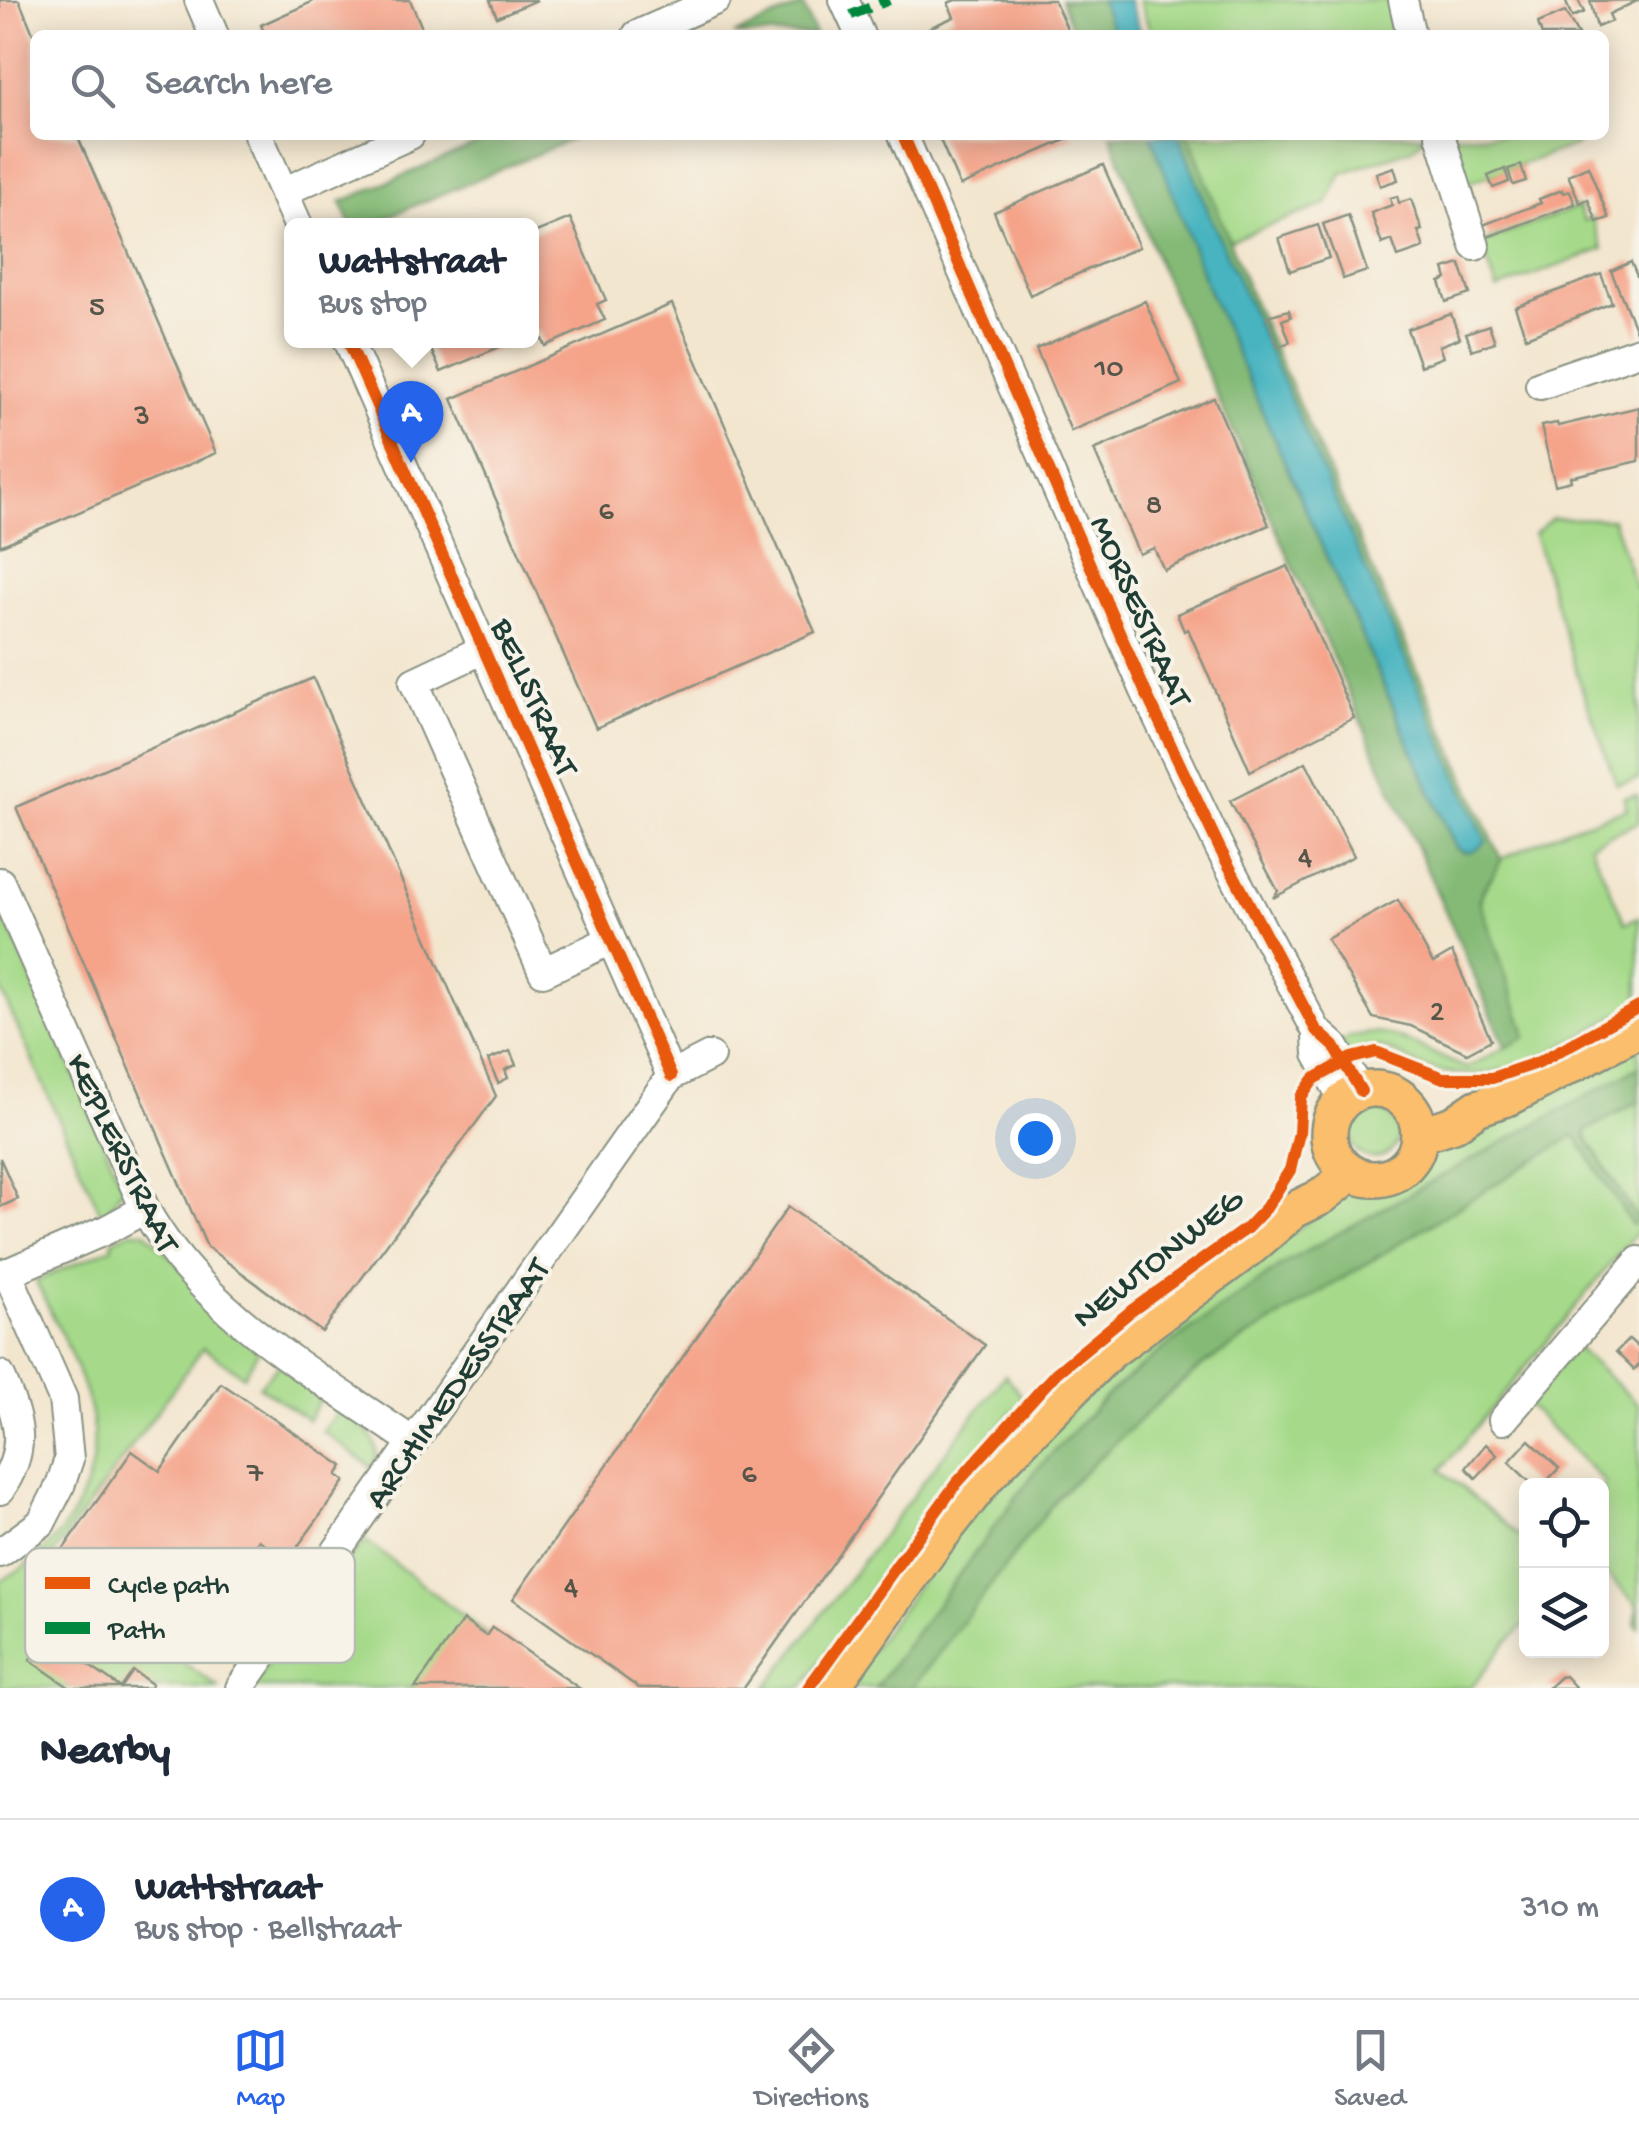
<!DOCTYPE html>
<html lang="en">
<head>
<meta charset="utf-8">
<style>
	body { margin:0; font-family:"Gochi Hand",sans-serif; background:#f6f6f7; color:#1f2937 }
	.controls { position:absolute; right:30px; bottom:30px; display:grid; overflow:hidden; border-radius:15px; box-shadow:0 5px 25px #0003 }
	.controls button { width:90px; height:90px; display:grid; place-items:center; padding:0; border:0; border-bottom:2px solid #e0e1e3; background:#fff; color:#1f2937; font:50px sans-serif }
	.you { position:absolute; left:1035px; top:1138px; width:35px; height:35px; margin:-25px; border:8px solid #fff; border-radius:50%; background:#1a73e8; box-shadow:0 0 0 15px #1a73e833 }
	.badge { display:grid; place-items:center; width:65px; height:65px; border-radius:50%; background:#2563eb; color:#fff; font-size:32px; font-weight:700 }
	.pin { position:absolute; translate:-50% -82px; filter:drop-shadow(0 2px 5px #0008) }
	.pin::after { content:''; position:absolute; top:52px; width:35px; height:30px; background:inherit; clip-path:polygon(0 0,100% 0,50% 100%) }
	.popup { position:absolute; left:284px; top:218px; width:255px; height:130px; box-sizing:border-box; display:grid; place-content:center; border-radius:15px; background:#fff; filter:drop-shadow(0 2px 8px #0005); font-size:32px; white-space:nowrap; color:#747a83 }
	.popup b { font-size:38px; color:#1f2937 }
	.popup::after { content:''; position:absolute; left:50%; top:100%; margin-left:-20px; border:20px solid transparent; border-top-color:#fff }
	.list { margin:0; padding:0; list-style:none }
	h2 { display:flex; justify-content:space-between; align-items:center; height:130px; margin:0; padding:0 40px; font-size:42px }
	h2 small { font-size:32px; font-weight:400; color:#747a83 }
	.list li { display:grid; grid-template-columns:65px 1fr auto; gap:30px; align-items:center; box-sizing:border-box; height:180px; padding:0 40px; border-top:2px solid #e0e1e3 }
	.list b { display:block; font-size:38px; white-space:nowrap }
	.list p { margin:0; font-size:32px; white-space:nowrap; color:#747a83 }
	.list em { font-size:32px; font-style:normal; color:#747a83 }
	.icon { flex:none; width:55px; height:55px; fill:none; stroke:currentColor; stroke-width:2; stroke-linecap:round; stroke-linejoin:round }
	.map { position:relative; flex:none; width:1639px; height:1688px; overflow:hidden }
	.search { position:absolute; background:#fff; box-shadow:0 5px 25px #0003; left:30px; right:30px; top:30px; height:110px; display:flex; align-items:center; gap:25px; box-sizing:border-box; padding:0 35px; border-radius:15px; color:#747a83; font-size:38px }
	.sheet { height:310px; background:#fff }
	nav { display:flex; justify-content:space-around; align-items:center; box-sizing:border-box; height:140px; border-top:2px solid #e0e1e3; background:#fff; font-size:28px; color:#747a83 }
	nav a { display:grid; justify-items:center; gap:5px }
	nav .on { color:#2563eb }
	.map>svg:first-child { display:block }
	.green { fill:#a6da8a; stroke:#628c5f; stroke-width:2.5 }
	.forest { fill:#84ba76; stroke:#527c55; stroke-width:2.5 }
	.water { fill:#46b4c0; stroke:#32787a; stroke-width:2.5 }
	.building { fill:#f5a389 }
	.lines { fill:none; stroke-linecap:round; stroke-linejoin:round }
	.minor-casing { stroke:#899282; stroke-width:32 }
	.major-casing { stroke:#899282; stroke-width:40 }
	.minor { stroke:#fff; stroke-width:28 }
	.major { stroke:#fabe6d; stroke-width:35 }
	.quiet { stroke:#00873e; stroke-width:10; stroke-dasharray:20 10; stroke-linecap:butt }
	.cycleway-casing { stroke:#f7f3e8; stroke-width:19 }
	.cycleway { stroke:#e8590c; stroke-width:12 }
	.labels { text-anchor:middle; stroke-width:8; stroke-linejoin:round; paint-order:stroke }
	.number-label { font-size:30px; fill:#545649 }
	.street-label { font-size:35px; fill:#1f3d34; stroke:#f7f3e8 }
	.key { fill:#f7f3e8; stroke:#b6bcb2; stroke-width:2.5 }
	.key-label { font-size:28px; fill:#1f3d34 }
</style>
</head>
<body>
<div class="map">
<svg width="1639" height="1688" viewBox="0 0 1639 1688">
	<rect width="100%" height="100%" fill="#f7f3e8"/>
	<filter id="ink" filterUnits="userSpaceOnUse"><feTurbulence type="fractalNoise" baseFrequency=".01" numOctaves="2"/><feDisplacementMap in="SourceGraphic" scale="20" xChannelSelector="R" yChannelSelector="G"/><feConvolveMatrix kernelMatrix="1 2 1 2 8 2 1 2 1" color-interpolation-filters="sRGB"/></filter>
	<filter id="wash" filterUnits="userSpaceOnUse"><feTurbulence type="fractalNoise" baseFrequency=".0048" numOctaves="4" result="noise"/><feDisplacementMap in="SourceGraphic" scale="40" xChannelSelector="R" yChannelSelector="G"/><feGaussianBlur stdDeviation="2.25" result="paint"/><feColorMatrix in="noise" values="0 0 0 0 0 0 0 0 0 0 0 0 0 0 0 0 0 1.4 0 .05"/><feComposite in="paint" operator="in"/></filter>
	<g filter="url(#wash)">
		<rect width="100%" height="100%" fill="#f3e6cf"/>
		<g class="green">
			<polygon points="1139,0 1398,0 1406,35 1152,35"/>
			<polygon points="1189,135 1426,135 1412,149 1342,173 1327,204 1228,241"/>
			<polygon points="1447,135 1574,135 1577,145 1461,185"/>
			<polygon points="1578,207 1584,221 1592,218 1603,249 1497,289 1481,243"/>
			<polygon points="1552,518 1612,519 1636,589 1639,588 1639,779 1617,785 1580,683 1534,534"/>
			<path d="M1638 795 1639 822 1590 844 1625 923 1639 917V1002C1588 1030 1532 1074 1472 1074 1459 1074 1445 1073 1433 1070 1396 1061 1390 1036 1348 1054L1341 1041C1387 1017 1424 1054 1467 1068L1524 1037V1028L1481 911C1477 887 1495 880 1501 859L1566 829 1627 809 1624 797Z"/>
			<polygon points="0,921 7,921 123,1187 107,1212 102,1216 0,988"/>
			<path d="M1639 1041V1067L1285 1263 1166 1347 1106 1396 1035 1472 875 1688H844L960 1526 1127 1352 1357 1186C1389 1190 1411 1180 1426 1150Z"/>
			<polygon points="1639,1101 1639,1229 1441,1470 1526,1541 1526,1623 1507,1642 1471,1688 912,1688 1060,1494 1164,1397 1207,1362 1575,1134 1633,1224 1637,1219 1586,1136 1586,1131"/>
			<circle cx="1374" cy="1134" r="24"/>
			<path d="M130 1232H146L260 1348 244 1376 203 1348 44 1567 220 1688H0V1581C67 1547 109 1478 88 1402 77 1361 54 1320 36 1281L113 1247 112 1241Z"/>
			<polygon points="1575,1346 1639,1405 1639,1628 1635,1624 1637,1605 1602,1569 1602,1488 1605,1483 1527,1404"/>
			<polygon points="279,1364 320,1390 320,1399 308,1420 259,1386"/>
			<polygon points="1005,1375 1024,1399 928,1509 802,1688 766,1688"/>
			<path d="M346 1408 360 1418 358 1423C375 1437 381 1447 374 1469L322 1431 336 1414Z"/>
			<polygon points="366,1541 556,1688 252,1688 308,1601"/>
		</g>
		<g class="forest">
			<polygon points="1061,0 1101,0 1114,35 1074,35"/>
			<polygon points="803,5 815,35 734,35"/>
			<polygon points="499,135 582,135 369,225 351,225 341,202"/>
			<path d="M1111 135H1151L1208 289 1455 848 1464 853 1485 840 1208 212 1179 135H1189L1247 287 1501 859C1496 875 1484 883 1479 899L1524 1028 1525 1037 1506 1048 1159 265Z"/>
			<polygon points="1639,1067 1639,1101 1586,1131 1586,1137 1638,1220 1632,1225 1575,1135 1207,1362 1164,1397 1060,1494 912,1688 875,1688 1035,1472 1106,1396 1166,1347 1285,1263"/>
		</g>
		<g class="water">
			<polygon points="1101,0 1129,0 1142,35 1114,35"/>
			<path d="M1151 135H1179L1208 212 1486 841C1476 852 1469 856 1456 848L1208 289Z"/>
		</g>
		<g id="blocks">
			<g class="building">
				<polygon points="0,0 19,0 35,38 35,135 77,135 216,453 0,546"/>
				<polygon points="311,0 410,0 425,35 265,35 261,25 312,2"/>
				<polygon points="490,0 537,0 497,17"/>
				<polygon points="955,0 1054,0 1070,35 932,35 929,28 954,17 948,3"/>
				<polygon points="1565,0 1578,0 1584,12 1572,17"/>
				<polygon points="1639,0 1609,14 1612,21 1597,27 1590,1"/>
				<polygon points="1565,12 1578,35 1542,35 1538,23"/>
				<polygon points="938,135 1077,135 960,186"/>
				<polygon points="1103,165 1139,247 1030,295 994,212"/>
				<polygon points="1521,165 1526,181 1513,185 1508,169"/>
				<polygon points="1588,166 1609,218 1597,222 1588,199 1580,203 1568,175"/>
				<polygon points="1394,167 1398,180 1380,186 1376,173"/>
				<polygon points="1505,169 1509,182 1493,188 1488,176"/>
				<polygon points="1562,190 1563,193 1570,191 1575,204 1488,237 1483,225 1541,203 1539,199"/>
				<polygon points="1397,196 1399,203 1411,199 1422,230 1418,231 1424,248 1398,257 1392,240 1382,244 1371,213 1392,205 1390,198"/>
				<polygon points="1348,215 1367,271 1343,279 1323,224"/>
				<polygon points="570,218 606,300 597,304 605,320 545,346 538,330 531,333 531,234"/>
				<polygon points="1318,225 1329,258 1290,271 1279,238"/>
				<polygon points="1631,262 1639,281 1639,338 1611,271"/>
				<polygon points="1460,264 1470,294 1446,302 1440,282 1447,279 1444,269"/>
				<polygon points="1601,274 1612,303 1526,337 1515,307"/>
				<polygon points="1145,301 1181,383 1071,431 1036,349"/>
				<polygon points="672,304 815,632 596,728 452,399"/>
				<polygon points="1289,310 1291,317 1282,320 1290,342 1278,347 1267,316"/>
				<polygon points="1451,314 1460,338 1439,346 1443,357 1420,366 1407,329"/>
				<polygon points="1489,325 1495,342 1472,350 1466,333"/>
				<polygon points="427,341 513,341 441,372"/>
				<polygon points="1214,398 1269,525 1164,570 1154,548 1139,554 1094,450"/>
				<polygon points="1639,407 1639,461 1570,477 1571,481 1555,485 1541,426 1557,423 1558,426"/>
				<polygon points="1288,566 1354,718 1250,771 1188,629 1184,631 1177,614"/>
				<polygon points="313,678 496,1096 322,1332 207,1247 16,807"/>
				<polygon points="1306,762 1354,856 1273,898 1278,891 1230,801"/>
				<polygon points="1398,900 1433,963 1452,952 1491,1040 1467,1053 1411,1026 1373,1018 1327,939"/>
				<polygon points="510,1051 516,1065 505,1070 508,1078 498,1083 488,1060"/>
				<polygon points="0,1158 18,1199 0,1207"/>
				<polygon points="788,1207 985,1345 744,1688 639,1688 513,1599"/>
				<polygon points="1629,1339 1639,1348 1639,1365 1634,1370 1616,1352"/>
				<polygon points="221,1383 343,1466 337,1475 345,1481 288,1560 259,1540 240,1567 243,1568 225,1588 228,1590 222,1592 204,1618 117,1556 89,1596 50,1568 132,1451 160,1471"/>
				<polygon points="1529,1440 1559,1468 1542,1486 1534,1486 1509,1462"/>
				<polygon points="1486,1444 1497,1455 1476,1478 1466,1468"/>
				<polygon points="59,1619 79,1632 67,1650 121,1688 133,1671 152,1684 150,1688 70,1688 30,1660"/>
				<polygon points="463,1620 486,1636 492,1627 579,1688 415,1688"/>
				<polygon points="1565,1676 1576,1688 1548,1688 1560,1677"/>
			</g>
		</g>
	</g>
	<g filter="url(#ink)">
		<use href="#blocks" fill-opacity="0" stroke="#899282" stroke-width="2.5"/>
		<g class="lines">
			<defs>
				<g id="minor">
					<polyline points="199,0 214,35"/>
					<polyline points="844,0 860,35"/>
					<polyline points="1403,0 1411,35"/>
					<polyline points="637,35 716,0"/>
					<polyline points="258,135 298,225"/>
					<polyline points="903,135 1145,691 1220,849 1316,1030 1334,1046 1361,1091"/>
					<polyline points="1440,135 1475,246"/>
					<polyline points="283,192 410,135"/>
					<polyline points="348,340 671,1076"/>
					<polyline points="1540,385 1639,351"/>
					<polyline points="484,649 414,682 543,972 611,940"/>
					<path d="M0 882 145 1209C202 1314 317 1375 413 1442"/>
					<polyline points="1317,1037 1318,1054 1344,1101"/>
					<polyline points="0,1276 106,1230 145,1209"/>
					<path d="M0 1375C19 1420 29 1447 0 1490"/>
					<polyline points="1503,1420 1639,1261"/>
					<polyline points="0,1553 41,1523 60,1486 69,1459 63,1399 7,1272"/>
					<polyline points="240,1688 671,1076 710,1056"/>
				</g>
				<g id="major">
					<circle cx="1374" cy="1134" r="45"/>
					<polyline points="1419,1135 1454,1124 1477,1108 1510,1097 1639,1029"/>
					<polyline points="831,1688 933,1545 988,1475 1047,1414 1108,1353 1251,1247 1294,1210 1321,1197 1351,1173"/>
				</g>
			</defs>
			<use href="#minor" class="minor-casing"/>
			<use href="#major" class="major-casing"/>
			<use href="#minor" class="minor"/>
			<use href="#major" class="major"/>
			<polyline class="quiet" points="851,15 889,0"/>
			<defs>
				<g id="cycleway">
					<polyline points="903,135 1145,691 1220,849 1316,1030 1334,1046 1361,1091"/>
					<polyline points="348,340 671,1076"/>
					<polyline points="808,1688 956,1484 1056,1373 1131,1311 1247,1228 1266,1208 1290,1170 1299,1133 1301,1097 1314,1079 1352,1058 1376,1052 1443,1078 1492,1078 1539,1062 1639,1007"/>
				</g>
			</defs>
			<use href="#cycleway" class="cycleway-casing"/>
			<use href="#cycleway" class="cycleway"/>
		</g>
	</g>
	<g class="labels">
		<g class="number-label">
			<text x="97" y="315">5</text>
			<text x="1109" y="376">10</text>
			<text x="142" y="424">3</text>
			<text x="1154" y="513">8</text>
			<text x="606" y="519">6</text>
			<text x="1305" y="865">4</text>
			<text x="1437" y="1020">2</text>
			<text x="255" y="1481">7</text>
			<text x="749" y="1482">6</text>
			<text x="571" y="1595">4</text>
		</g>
		<g class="street-label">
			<text transform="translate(1143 610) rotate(66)" y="12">MORSESTRAAT</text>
			<text transform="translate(537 696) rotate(66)" y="12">BELLSTRAAT</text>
			<text transform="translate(125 1152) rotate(64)" y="12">KEPLERSTRAAT</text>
			<text transform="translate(1156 1256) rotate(-38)" y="12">NEWTONWEG</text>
			<text transform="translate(455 1382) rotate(-55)" y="12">ARCHIMEDESSTRAAT</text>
		</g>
	</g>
	<rect x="25" y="1548" width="330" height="115" rx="15" class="key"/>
	<rect x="45" y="1577" width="45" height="12" fill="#e8590c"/>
	<rect x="45" y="1622" width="45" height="12" fill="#00873e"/>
	<g class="key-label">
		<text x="108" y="1593">Cycle path</text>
		<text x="108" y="1638">Path</text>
	</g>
</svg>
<div class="controls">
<button><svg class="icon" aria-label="locate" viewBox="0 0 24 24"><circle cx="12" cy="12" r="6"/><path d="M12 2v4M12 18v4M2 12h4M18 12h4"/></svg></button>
<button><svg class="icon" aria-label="layers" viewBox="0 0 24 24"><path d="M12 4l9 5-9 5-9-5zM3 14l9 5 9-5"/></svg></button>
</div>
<div class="you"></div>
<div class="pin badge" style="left:411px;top:463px">A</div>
<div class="popup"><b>Wattstraat</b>Bus stop</div>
<div class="search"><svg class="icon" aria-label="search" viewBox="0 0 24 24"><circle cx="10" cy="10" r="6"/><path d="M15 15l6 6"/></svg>Search here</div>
</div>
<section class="sheet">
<h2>Nearby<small></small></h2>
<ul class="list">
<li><span class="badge">A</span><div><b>Wattstraat</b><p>Bus stop · Bellstraat</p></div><em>310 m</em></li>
</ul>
</section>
<nav>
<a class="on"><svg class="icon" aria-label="map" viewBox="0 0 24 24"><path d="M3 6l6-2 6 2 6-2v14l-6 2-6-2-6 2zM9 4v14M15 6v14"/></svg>Map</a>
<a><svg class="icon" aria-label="directions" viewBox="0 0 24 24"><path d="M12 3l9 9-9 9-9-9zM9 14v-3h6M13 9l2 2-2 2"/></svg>Directions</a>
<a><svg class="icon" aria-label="saved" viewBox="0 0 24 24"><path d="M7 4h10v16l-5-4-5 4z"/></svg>Saved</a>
</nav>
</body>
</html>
